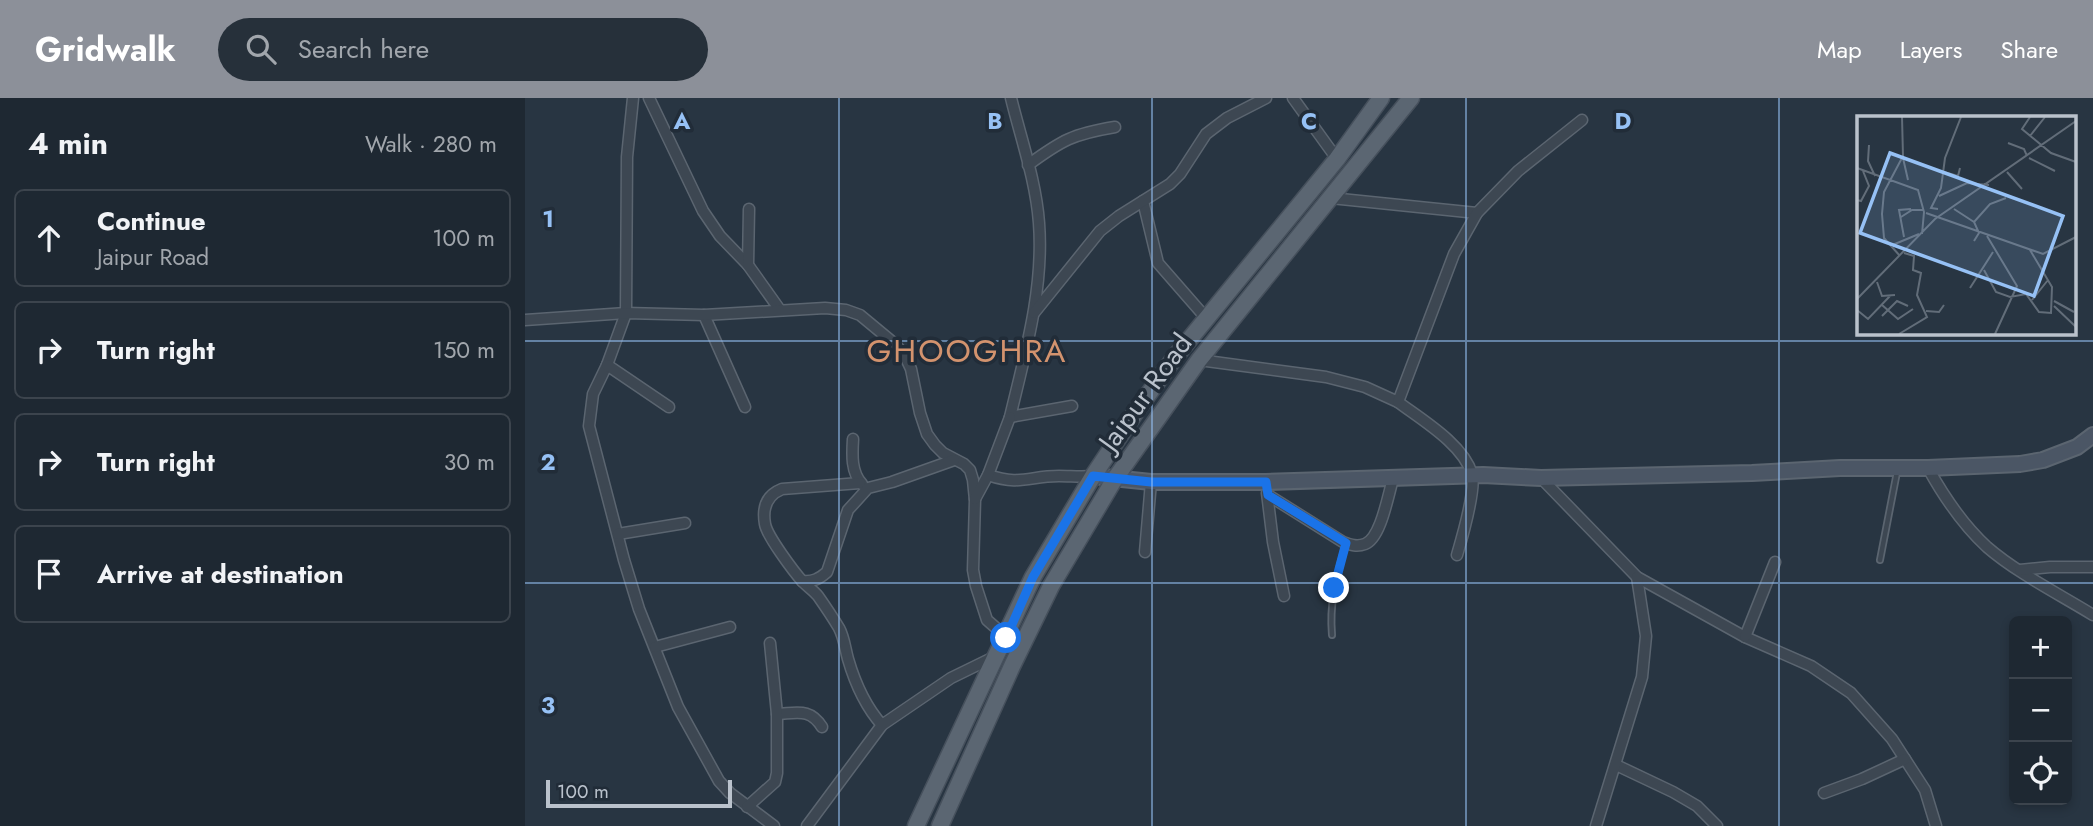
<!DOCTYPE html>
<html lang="en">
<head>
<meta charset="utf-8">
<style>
	body { margin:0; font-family:Jost,sans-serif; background:#26303a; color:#f1f3f6 }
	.controls { position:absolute; right:21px; bottom:21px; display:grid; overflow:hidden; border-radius:10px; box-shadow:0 4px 10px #0003 }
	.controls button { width:63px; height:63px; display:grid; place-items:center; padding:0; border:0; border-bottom:2px solid #3c444d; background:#1e2832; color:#f1f3f6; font:35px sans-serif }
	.scale { position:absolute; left:21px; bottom:18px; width:186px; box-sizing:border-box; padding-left:7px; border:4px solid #bac2cc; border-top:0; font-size:19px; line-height:24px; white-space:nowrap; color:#bac2cc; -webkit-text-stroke:5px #212c38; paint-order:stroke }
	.stop { position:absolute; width:21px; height:21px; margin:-16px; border:5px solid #1a73e8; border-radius:50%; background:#fff }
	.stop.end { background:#1a73e8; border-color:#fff; box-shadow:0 2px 7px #0008 }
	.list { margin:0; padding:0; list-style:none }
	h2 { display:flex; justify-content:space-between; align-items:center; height:91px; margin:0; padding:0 28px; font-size:30px }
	h2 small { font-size:23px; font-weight:400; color:#a1a6ac }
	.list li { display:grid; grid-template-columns:46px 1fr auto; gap:21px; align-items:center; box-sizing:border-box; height:98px; margin:0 14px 14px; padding:0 14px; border:2px solid #3c444d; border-radius:10px }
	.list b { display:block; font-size:26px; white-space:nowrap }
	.list p { margin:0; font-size:23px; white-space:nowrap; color:#a1a6ac }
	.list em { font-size:23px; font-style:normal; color:#a1a6ac }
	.icon { flex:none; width:38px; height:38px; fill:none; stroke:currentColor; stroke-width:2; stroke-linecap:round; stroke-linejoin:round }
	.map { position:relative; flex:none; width:1568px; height:728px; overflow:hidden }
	header { display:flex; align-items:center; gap:42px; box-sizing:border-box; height:98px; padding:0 35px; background:#8c9099; color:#fff }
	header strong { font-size:33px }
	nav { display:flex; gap:38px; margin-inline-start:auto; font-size:24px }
	.search { width:490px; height:63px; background:#26303a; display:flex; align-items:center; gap:18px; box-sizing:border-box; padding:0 24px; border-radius:38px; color:#a1a6ac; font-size:26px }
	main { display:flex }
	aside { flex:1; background:#1e2832 }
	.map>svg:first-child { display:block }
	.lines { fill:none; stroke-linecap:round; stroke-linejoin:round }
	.lane-casing { stroke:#5b6570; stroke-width:8 }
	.street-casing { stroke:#5b6570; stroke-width:13 }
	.secondary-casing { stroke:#5b6570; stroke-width:18 }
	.primary-casing { stroke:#46505c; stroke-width:19 }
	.lane { stroke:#3d4752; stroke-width:4.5 }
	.street { stroke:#3d4752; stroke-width:10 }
	.secondary { stroke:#4b5665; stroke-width:14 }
	.primary { stroke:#5b6672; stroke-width:16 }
	.route { stroke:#1a73e8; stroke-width:9 }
	.grid { fill:none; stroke:#96c1f5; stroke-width:2; stroke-opacity:0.55 }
	.labels { text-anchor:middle; stroke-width:7; stroke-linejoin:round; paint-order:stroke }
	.street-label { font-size:28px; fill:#bac2cc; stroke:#212c38 }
	.quarter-label { font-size:32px; letter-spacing:2px; fill:#d3936e; stroke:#212c38 }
	.inset-road { fill:none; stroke:#626d79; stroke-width:2 }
	.view { fill:#96c1f5; fill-opacity:0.15; stroke:#96c1f5; stroke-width:3.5 }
	.inset-edge { fill:none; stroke:#bac2cc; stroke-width:3.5 }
	.grid-label { font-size:23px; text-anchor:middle; font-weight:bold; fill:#96c1f5; stroke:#212c38; stroke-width:7; stroke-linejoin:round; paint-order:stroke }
</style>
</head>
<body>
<header>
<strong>Gridwalk</strong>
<div class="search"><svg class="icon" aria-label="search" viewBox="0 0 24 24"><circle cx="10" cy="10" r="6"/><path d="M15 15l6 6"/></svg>Search here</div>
<nav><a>Map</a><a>Layers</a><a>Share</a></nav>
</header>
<main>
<aside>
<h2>4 min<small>Walk · 280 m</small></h2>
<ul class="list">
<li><svg class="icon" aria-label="ahead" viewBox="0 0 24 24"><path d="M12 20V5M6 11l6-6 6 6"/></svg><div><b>Continue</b><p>Jaipur Road</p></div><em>100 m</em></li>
<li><svg class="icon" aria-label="right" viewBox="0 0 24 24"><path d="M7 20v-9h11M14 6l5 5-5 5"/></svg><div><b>Turn right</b></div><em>150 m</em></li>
<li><svg class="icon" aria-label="right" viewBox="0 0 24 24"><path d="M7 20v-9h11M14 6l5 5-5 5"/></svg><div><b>Turn right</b></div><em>30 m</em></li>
<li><svg class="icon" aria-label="arrive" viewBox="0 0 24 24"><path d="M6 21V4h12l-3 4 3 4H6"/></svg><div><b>Arrive at destination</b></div></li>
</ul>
</aside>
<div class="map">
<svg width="1568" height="728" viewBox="0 0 1568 728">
	<rect width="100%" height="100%" fill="#283542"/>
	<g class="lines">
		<defs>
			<g id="lane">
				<polyline points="1355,462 1372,374"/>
				<path d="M807 537C804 503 812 478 821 445"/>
			</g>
			<g id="street">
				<polyline points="108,0 102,59 101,215 82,267 68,296 64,328 99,462 114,511 153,609 194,683 205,695 249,728"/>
				<polyline points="124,0 178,113 195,138 223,167"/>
				<path d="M486 0C496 41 511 83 514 125 519 191 500 256 485 319L547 308"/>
				<polyline points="768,0 812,61"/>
				<path d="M503 67C537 42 548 36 590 29"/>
				<polyline points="806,100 952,115"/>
				<polyline points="618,103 633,165 681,220"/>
				<polyline points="224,111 223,167 255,212"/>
				<polyline points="509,215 575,133 594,118 645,86 655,76 681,36 702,20 741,0"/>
				<polyline points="179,217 220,309"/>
				<polyline points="0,222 101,215 179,217 300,210 321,212 335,217 370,246 379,256 386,271 395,315 402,336 410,347 418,355 439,366 445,372 448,382 450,402 448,472 451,488 462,522 495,551"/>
				<polyline points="674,262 801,279 840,289 873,304"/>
				<polyline points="82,267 144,309"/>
				<path d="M328 341C327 357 326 374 337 386"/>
				<path d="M1403 370C1419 399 1437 426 1462 449 1492 475 1534 496 1568 517"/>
				<path d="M463 377C496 388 504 378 534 378 546 378 557 379 568 378"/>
				<polyline points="1016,380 1112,479 1220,539 1286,568 1326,595 1367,641 1400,692 1411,728"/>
				<path d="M335 385 257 391C242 397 237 409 240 426 242 438 269 474 278 484 283 489 289 493 293 498 300 508 308 520 314 530 319 539 320 550 323 561 330 585 340 608 357 627"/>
				<polyline points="742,395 748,444 759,498"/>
				<path d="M743 397 818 444C826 447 832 449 840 446 856 440 863 397 868 381"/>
				<polyline points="450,401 463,377 485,319"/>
				<polyline points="93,436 160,425"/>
				<polyline points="620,454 626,384"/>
				<path d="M932 457C937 440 951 392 947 376 938 346 897 322 873 304L929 156 952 115 993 73 1057 22"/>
				<polyline points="1495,472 1525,469 1568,469"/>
				<path d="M277 483C288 484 294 481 302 474L323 412 343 390 367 384 429 362"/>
				<polyline points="1220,539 1250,464"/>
				<polyline points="130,549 205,529"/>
				<path d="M252 616C273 615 285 610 297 629"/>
				<polyline points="1091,667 1148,694 1172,708 1192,728"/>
				<polyline points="1299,695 1337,681 1380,661"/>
				<polyline points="222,709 250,684 252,675 252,616 245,545"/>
				<polyline points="282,728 357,627 426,580 469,559"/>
				<polyline points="1071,728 1117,579 1121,538 1112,479"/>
			</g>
			<polyline id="secondary" points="568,378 626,384 741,384 958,377 1016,380 1227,375 1315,370 1403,370 1495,366 1518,362 1552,349 1568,337"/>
			<g id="primary">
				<polyline points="391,728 508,479 568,378 612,312 650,259 812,61 856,0"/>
				<polyline points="415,728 487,568 526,488 589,382 674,262 886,0"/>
			</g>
		</defs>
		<use href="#lane" class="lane-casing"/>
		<use href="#street" class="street-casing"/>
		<use href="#secondary" class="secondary-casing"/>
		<use href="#primary" class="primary-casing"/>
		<use href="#lane" class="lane"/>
		<use href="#street" class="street"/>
		<use href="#secondary" class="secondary"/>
		<use href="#primary" class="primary"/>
	</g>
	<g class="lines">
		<polyline class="route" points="481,540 508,479 568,378 626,384 741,384 743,397 821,445 809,490"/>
	</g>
	<path class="grid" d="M314 0V728M627 0V728M941 0V728M1254 0V728M0 243H1568M0 485H1568"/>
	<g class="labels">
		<g class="street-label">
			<text transform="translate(620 294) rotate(-54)" y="10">Jaipur Road</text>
		</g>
		<g class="quarter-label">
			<text x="442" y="264">GHOOGHRA</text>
		</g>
	</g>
	<g transform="translate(1332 18)">
		<rect width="219" height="219" fill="#283542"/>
		<path class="inset-road" d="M173 1 165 13 194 37 219 46M173 20 188 1M151 27 167 33 170 40M12 29 11 45 18 60M46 42 51 64M172 42 198 55M0 52 61 74 67 96 65 118M87 56 101 60 103 52M150 56 165 73M82 80 110 67 132 69M0 84 4 85 12 70 6 55M81 93 74 92 84 72 88 42 104 1M97 93 117 106M69 97 186 138 219 121M44 101 55 94H66M130 120 160 170 138 218M47 121 42 94 54 93M117 125 122 117 117 106 133 88 149 82M33 130 62 118M43 140 27 122 25 98 27 76 46 40 45 1M127 154 139 176 153 181 169 178 182 196 194 197 195 171 173 134M20 166 25 180 38 179M113 172 136 136M0 183 78 103 219 5M175 184 191 164M197 185 217 196M25 189 41 203 56 193M197 190 219 211M0 194 11 203 33 180M69 195 82 196 87 189M25 200 40 185 51 190M42 218 70 201 60 179 64 157 56 154 57 140 47 137"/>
		<path class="view" d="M33 37 206 100 177 180 3 117Z"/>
		<rect width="219" height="219" class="inset-edge"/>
	</g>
	<g class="grid-label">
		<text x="157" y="31">A</text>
		<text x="470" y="31">B</text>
		<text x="784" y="31">C</text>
		<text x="1098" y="31">D</text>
		<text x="23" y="129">1</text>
		<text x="23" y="372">2</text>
		<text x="23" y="615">3</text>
	</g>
</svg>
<div class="controls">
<button>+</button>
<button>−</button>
<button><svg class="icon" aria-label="locate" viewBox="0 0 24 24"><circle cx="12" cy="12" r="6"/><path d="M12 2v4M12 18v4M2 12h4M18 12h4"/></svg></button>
</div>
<div class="scale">100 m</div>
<div class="stop" style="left:481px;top:540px"></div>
<div class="stop end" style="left:809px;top:490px"></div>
</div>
</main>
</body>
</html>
